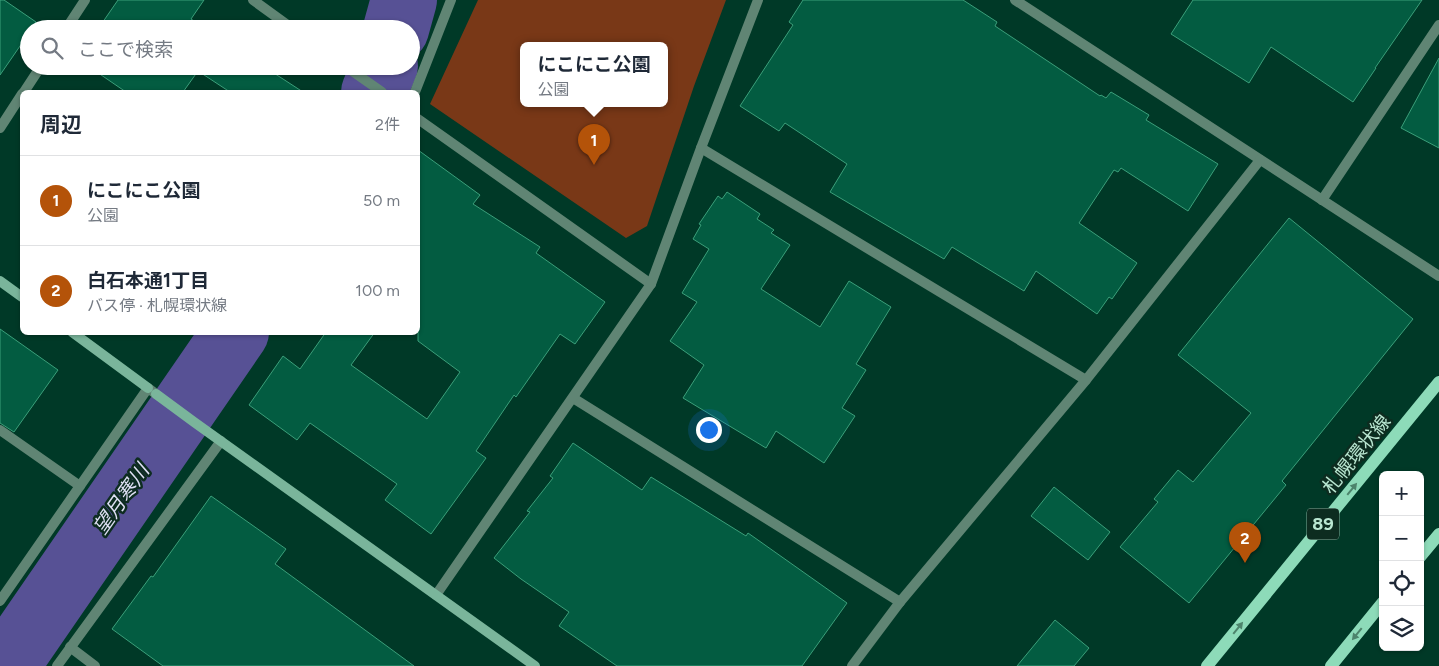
<!DOCTYPE html>
<html lang="ja">
<head>
<meta charset="utf-8">
<style>
	body { margin:0; font-family:Figtree,"Noto Sans JP",sans-serif; background:#f6f6f7; color:#1f2937 }
	.controls { position:absolute; right:15px; bottom:15px; display:grid; overflow:hidden; border-radius:8px; box-shadow:0 1px 4px #0004 }
	.controls button { width:45px; height:45px; display:grid; place-items:center; padding:0; border:0; border-bottom:1px solid #e0e1e3; background:#fff; color:#1f2937; font:25px sans-serif }
	.you { position:absolute; left:708px; top:429px; width:18px; height:18px; margin:-12px; border:4px solid #fff; border-radius:50%; background:#1a73e8; box-shadow:0 0 0 8px #1a73e833 }
	.badge { display:grid; place-items:center; width:32px; height:32px; border-radius:50%; background:#b45309; color:#fff; font-size:16px; font-weight:700 }
	.pin { position:absolute; translate:-50% -41px; filter:drop-shadow(0 1px 2px #0008) }
	.pin::after { content:''; position:absolute; top:26px; width:18px; height:15px; background:inherit; clip-path:polygon(0 0,100% 0,50% 100%) }
	.popup { position:absolute; left:520px; top:42px; width:148px; height:65px; box-sizing:border-box; display:grid; place-content:center; border-radius:8px; background:#fff; filter:drop-shadow(0 1px 4px #0005); font-size:16px; white-space:nowrap; color:#747a83 }
	.popup b { font-size:19px; color:#1f2937 }
	.popup::after { content:''; position:absolute; left:50%; top:100%; margin-left:-10px; border:10px solid transparent; border-top-color:#fff }
	.list { margin:0; padding:0; list-style:none }
	h2 { display:flex; justify-content:space-between; align-items:center; height:65px; margin:0; padding:0 20px; font-size:21px }
	h2 small { font-size:16px; font-weight:400; color:#747a83 }
	.list li { display:grid; grid-template-columns:32px 1fr auto; gap:15px; align-items:center; box-sizing:border-box; height:90px; padding:0 20px; border-top:1px solid #e0e1e3 }
	.list b { display:block; font-size:19px; white-space:nowrap }
	.list p { margin:0; font-size:16px; white-space:nowrap; color:#747a83 }
	.list em { font-size:16px; font-style:normal; color:#747a83 }
	.icon { flex:none; width:28px; height:28px; fill:none; stroke:currentColor; stroke-width:2; stroke-linecap:round; stroke-linejoin:round }
	.map { position:relative; flex:none; width:1439px; height:666px; overflow:hidden }
	.search { position:absolute; background:#fff; box-shadow:0 1px 4px #0004; left:20px; top:20px; width:400px; height:55px; display:flex; align-items:center; gap:12px; box-sizing:border-box; padding:0 18px; border-radius:28px; color:#747a83; font-size:19px }
	.panel { position:absolute; background:#fff; box-shadow:0 1px 4px #0004; left:20px; top:90px; width:400px; height:245px; border-radius:8px }
	.map>svg:first-child { display:block }
	.green { fill:#793817; fill-rule:evenodd }
	.lines { fill:none; stroke-linecap:round; stroke-linejoin:round }
	.river { stroke:#575195; stroke-width:66 }
	.building { fill:#035c41; stroke:#3b9f7a }
	.lane { stroke:#608574; stroke-width:10 }
	.street { stroke:#608574; stroke-width:10 }
	.secondary { stroke:#7ab59b; stroke-width:10 }
	.primary { stroke:#8ddbb9; stroke-width:12 }
	.oneway { fill:#4d846c }
	.labels { text-anchor:middle; stroke-width:5; stroke-linejoin:round; paint-order:stroke }
	.shield { fill:#0d2c20; stroke:#85ae9c; stroke-width:1 }
	.shield-label { font-size:18px; font-weight:bold; fill:#b9e6d1 }
	.street-label { font-size:19px; fill:#b9e6d1; stroke:#0d2c20 }
	.water-label { font-size:20px; font-style:italic; fill:#dedff3; stroke:#0d2c20 }
</style>
</head>
<body>
<div class="map">
<svg width="1439" height="666" viewBox="0 0 1439 666">
	<rect width="100%" height="100%" fill="#003927"/>
	<path class="green" d="M478 0H726L694 86 647 226 626 238 430 104ZM524 46H664V104H524Z"/>
	<g class="lines">
		<g class="river">
			<polyline points="396,29 404,0"/>
			<polyline points="374,92 385,66"/>
			<polyline points="6,666 236,332"/>
		</g>
	</g>
	<g class="building">
		<polygon points="0,0 4,0 36,22 32,29 29,29 29,33 0,75"/>
		<polygon points="118,0 204,0 191,19 206,29 98,29"/>
		<polygon points="803,0 963,0 997,22 995,26 1100,96 1101,95 1106,98 1111,92 1149,115 1146,120 1218,164 1188,211 1121,168 1118,172 1114,170 1079,223 1137,263 1112,299 1109,297 1097,314 1036,271 1024,291 952,247 944,259 830,192 847,164 785,123 779,131 740,106 793,25 789,22"/>
		<polygon points="1193,0 1422,0 1375,68 1376,68 1353,102 1271,47 1249,83 1171,34"/>
		<polygon points="1439,58 1439,148 1401,128"/>
		<polygon points="88,66 263,66 303,92 230,92 198,71 183,92 126,92"/>
		<polygon points="418,150 480,195 473,204 540,247 536,253 605,302 575,344 560,334 516,397 514,395 476,451 486,458 431,534 385,500 397,484 310,423 297,440 249,405 283,356 300,369 326,332 375,332 351,365 427,419 460,372 418,341"/>
		<polygon points="727,192 760,214 757,219 774,230 771,233 790,245 761,289 820,327 849,281 891,307 856,364 866,370 842,408 855,416 824,463 776,431 766,448 683,398 704,365 670,341 697,302 682,293 709,249 693,239 701,225 699,224 718,196 722,199"/>
		<polygon points="1289,218 1413,319 1282,481 1286,485 1189,603 1120,547 1158,502 1154,499 1178,470 1193,482 1251,413 1178,355"/>
		<polygon points="0,329 58,370 14,432 0,423"/>
		<polygon points="573,443 642,490 651,477 746,536 748,533 847,603 802,666 617,666 559,626 569,612 521,579 494,558 530,512 527,511 553,478 550,476"/>
		<polygon points="1054,487 1110,532 1088,560 1031,516"/>
		<polygon points="211,496 286,549 275,564 414,666 163,666 112,629 151,576 153,577"/>
		<polygon points="1055,620 1089,648 1074,666 1017,666"/>
	</g>
	<g class="lines">
		<polyline class="lane" points="0,430 80,486"/>
		<g class="street">
			<polyline points="253,0 293,29"/>
			<polyline points="1015,0 1439,276"/>
			<polyline points="66,29 85,0"/>
			<polyline points="345,66 382,92"/>
			<polyline points="24,92 41,66"/>
			<polyline points="415,92 451,0"/>
			<polyline points="418,119 651,284"/>
			<polyline points="0,128 22,94"/>
			<polyline points="701,148 1086,380"/>
			<polyline points="1322,200 1439,25"/>
			<polyline points="573,398 900,602"/>
			<polyline points="436,595 651,284 701,148 758,0"/>
			<polyline points="0,601 148,388 156,394"/>
			<polyline points="70,647 95,666"/>
			<polyline points="57,666 221,441"/>
			<polyline points="852,666 900,602 1086,380 1260,160"/>
		</g>
		<g class="secondary">
			<polyline points="0,281 22,297"/>
			<polyline points="72,332 148,388"/>
			<polyline points="156,394 194,422 535,666"/>
		</g>
		<g class="primary">
			<polyline points="1420,557 1439,534"/>
			<polyline points="1207,666 1439,382"/>
			<polyline points="1331,666 1383,602"/>
		</g>
	</g>
	<defs><path id="oneway-solid" d="M-6-.8H1V-3.2L6.5 0L1 3.2V.8H-6Z" transform="scale(1.25)"/></defs>
	<g class="oneway">
		<use href="#oneway-solid" transform="translate(1352 489) rotate(-51)"/>
		<use href="#oneway-solid" transform="translate(1238 628) rotate(-51)"/>
		<use href="#oneway-solid" transform="translate(1357 634) rotate(129)"/>
	</g>
	<g class="labels">
		<rect class="shield" x="1307" y="508.5" width="32" height="31" rx="4"/>
		<g class="shield-label">
			<text x="1323" y="530">89</text>
		</g>
		<g class="street-label">
			<text transform="translate(1356 454) rotate(-51)" y="7">札幌環状線</text>
		</g>
		<g class="water-label">
			<text transform="translate(121 499) rotate(-55)" y="7">望月寒川</text>
		</g>
	</g>
</svg>
<div class="controls">
<button>+</button>
<button>−</button>
<button><svg class="icon" aria-label="locate" viewBox="0 0 24 24"><circle cx="12" cy="12" r="6"/><path d="M12 2v4M12 18v4M2 12h4M18 12h4"/></svg></button>
<button><svg class="icon" aria-label="layers" viewBox="0 0 24 24"><path d="M12 4l9 5-9 5-9-5zM3 14l9 5 9-5"/></svg></button>
</div>
<div class="you"></div>
<div class="pin badge" style="left:594px;top:165px">1</div>
<div class="popup"><b>にこにこ公園</b>公園</div>
<div class="pin badge" style="left:1245px;top:563px">2</div>
<div class="search"><svg class="icon" aria-label="search" viewBox="0 0 24 24"><circle cx="10" cy="10" r="6"/><path d="M15 15l6 6"/></svg>ここで検索</div>
<section class="panel">
<h2>周辺<small>2件</small></h2>
<ul class="list">
<li><span class="badge">1</span><div><b>にこにこ公園</b><p>公園</p></div><em>50 m</em></li>
<li><span class="badge">2</span><div><b>白石本通1丁目</b><p>バス停 · 札幌環状線</p></div><em>100 m</em></li>
</ul>
</section>
</div>
</body>
</html>
